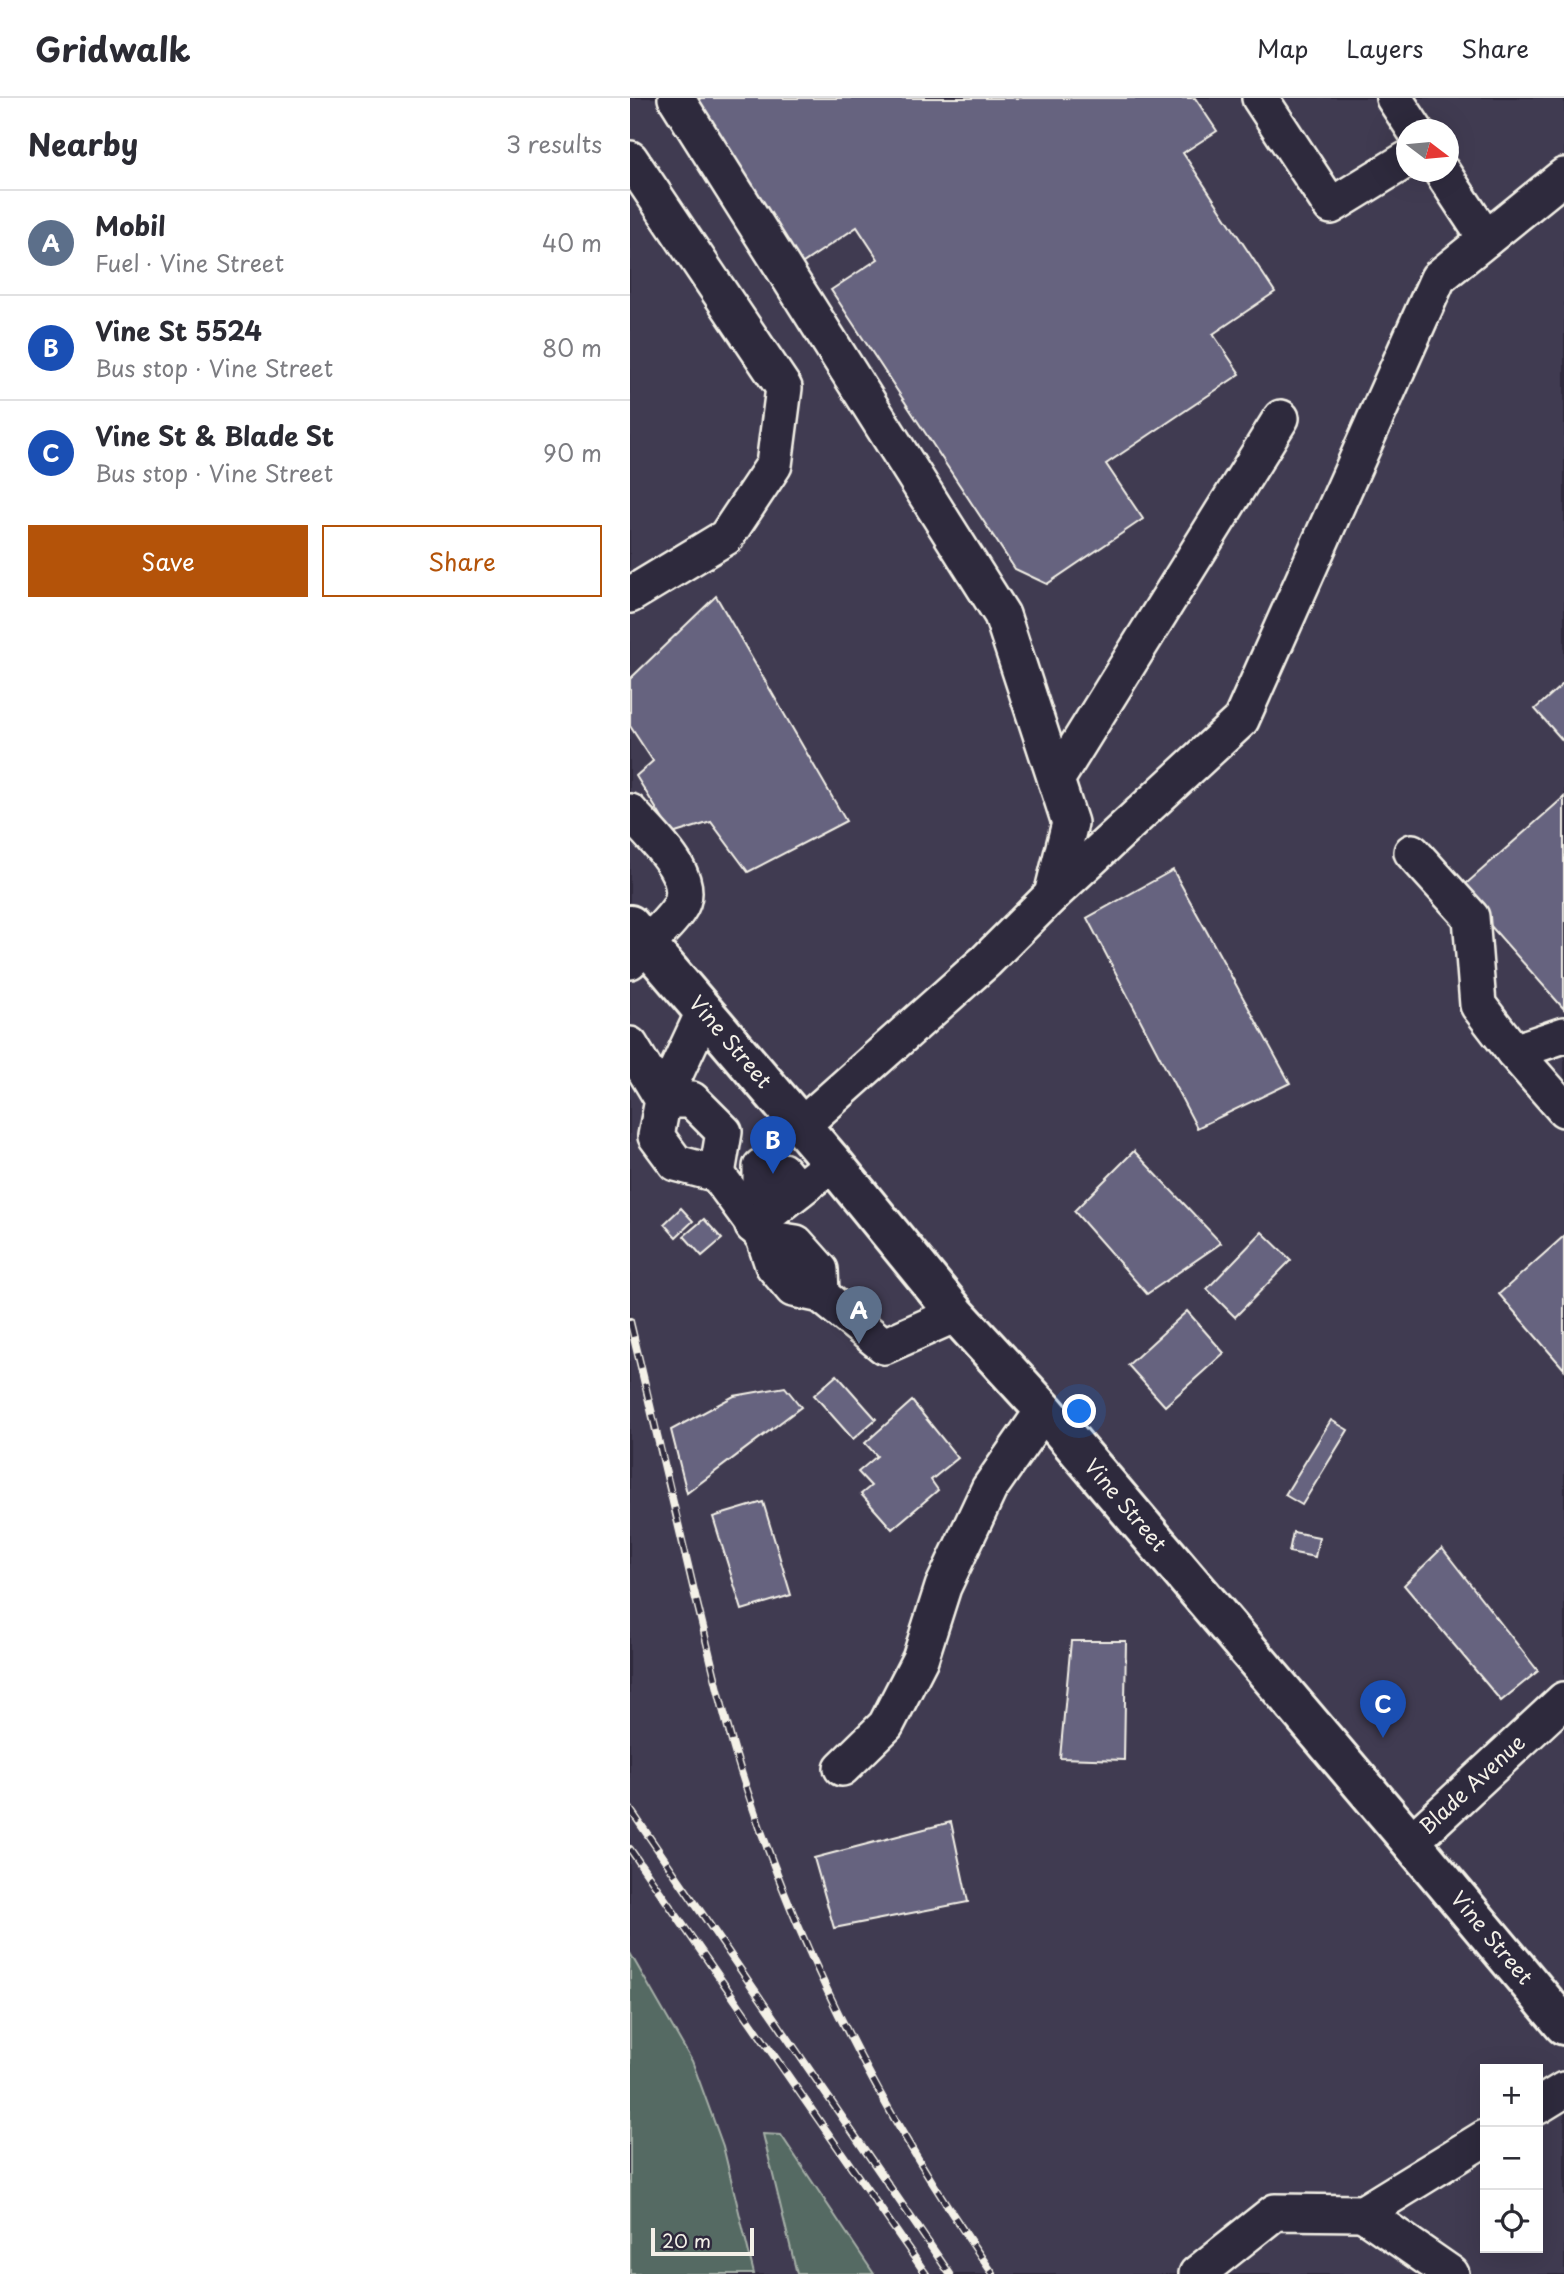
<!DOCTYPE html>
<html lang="en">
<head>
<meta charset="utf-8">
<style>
	body { margin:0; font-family:"Playpen Sans",sans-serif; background:#f2f2f3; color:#2b2b33 }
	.controls { position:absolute; right:21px; bottom:21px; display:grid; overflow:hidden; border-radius:0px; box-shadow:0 7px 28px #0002 }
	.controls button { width:63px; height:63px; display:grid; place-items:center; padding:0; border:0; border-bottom:2px solid #e1e1e2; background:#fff; color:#2b2b33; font:35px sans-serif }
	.compass { position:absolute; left:766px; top:21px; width:63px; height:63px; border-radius:50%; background:#fff; box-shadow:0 7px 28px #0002; rotate:106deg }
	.scale { position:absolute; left:21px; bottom:18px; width:103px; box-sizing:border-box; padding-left:7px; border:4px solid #f4f1e8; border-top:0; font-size:19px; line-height:24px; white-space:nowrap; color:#f4f1e8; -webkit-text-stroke:5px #2f2a3d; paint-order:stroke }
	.you { position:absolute; left:450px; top:1314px; width:24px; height:24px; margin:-18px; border:5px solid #fff; border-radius:50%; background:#1a73e8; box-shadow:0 0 0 10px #1a73e833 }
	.badge { display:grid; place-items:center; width:46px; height:46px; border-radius:50%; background:#b45309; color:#fff; font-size:23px; font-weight:700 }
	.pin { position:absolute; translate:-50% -58px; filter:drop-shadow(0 2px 4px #0008) }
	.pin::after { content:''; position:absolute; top:37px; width:24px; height:21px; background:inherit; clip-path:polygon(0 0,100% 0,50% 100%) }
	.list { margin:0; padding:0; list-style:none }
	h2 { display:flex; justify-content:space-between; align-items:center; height:91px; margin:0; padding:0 28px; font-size:30px }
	h2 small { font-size:23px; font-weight:400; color:#7c7c81 }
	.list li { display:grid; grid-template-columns:46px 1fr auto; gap:21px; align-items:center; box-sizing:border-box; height:105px; padding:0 28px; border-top:2px solid #e1e1e2 }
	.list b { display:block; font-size:26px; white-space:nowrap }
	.list p { margin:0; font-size:23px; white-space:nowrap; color:#7c7c81 }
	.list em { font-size:23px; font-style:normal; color:#7c7c81 }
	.actions { display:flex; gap:14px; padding:21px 28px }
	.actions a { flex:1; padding:16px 0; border:2px solid #b45309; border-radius:0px; text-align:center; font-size:24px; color:#b45309 }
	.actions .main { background:#b45309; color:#fff }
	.icon { flex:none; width:38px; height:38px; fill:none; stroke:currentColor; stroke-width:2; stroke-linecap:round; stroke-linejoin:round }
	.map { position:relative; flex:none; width:934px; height:2176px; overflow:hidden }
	header { display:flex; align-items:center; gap:42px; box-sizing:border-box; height:98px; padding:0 35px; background:#fff; border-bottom:2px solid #e1e1e2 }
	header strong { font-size:33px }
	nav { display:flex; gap:38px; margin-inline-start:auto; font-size:24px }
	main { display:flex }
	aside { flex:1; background:#fff }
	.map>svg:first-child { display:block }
	.built { fill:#403b51; fill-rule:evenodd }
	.green { fill:#556a64; stroke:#a4aea6; stroke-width:2 }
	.building { fill:#66647f; stroke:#f4f1e8; stroke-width:2 }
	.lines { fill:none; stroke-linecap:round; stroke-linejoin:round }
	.minor-casing { stroke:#f4f1e8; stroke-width:40 }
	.major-casing { stroke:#f4f1e8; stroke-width:44 }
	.minor { stroke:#2f2a3d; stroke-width:35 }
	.major { stroke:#2f2a3d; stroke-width:38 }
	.rail-casing { stroke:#f4f1e8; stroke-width:8 }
	.rail { stroke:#2f2a3d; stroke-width:5; stroke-dasharray:16; stroke-linecap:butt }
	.labels { text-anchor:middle; stroke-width:5; stroke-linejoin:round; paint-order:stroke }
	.street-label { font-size:21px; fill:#f4f1e8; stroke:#2f2a3d }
</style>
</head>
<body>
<header>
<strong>Gridwalk</strong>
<nav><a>Map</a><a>Layers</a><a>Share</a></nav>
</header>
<main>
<aside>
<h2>Nearby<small>3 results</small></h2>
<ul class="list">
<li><span class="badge" style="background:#5c6f8a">A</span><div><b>Mobil</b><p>Fuel · Vine Street</p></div><em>40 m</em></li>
<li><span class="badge" style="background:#1a4fb4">B</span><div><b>Vine St 5524</b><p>Bus stop · Vine Street</p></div><em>80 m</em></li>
<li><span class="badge" style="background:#1a4fb4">C</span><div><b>Vine St &amp; Blade St</b><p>Bus stop · Vine Street</p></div><em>90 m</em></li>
</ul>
<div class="actions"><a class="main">Save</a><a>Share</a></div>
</aside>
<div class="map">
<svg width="934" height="2176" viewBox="0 0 934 2176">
	<rect width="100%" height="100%" fill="#2f2a3d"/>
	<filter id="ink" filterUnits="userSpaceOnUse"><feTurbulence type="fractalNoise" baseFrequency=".0143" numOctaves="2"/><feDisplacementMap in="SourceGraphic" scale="14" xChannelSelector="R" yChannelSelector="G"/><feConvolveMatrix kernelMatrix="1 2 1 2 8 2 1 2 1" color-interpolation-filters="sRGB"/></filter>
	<g filter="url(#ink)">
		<path class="built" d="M0 0H934V2176H244L151 2037 134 2036 167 2176H124L93 2048 62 1963 0 1855ZM776 32H818V74H776ZM855 1971H908V2150H855Z"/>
		<g class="green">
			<polygon points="0,1855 62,1963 93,2048 124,2176 0,2176"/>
			<polygon points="133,2036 151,2037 244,2176 167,2176"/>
		</g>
		<g class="building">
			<polygon points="56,0 565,0 587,33 553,55 645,194 583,236 610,276 476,366 513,421 417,486 385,471 201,192 248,161 227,129 167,169"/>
			<polygon points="86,498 216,723 118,774 81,724 42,736 6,678 23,663 0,628 0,581"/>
			<polygon points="934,585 934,644 905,611"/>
			<polygon points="934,699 934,911 829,792"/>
			<polygon points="543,772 660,985 567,1030 457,820"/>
			<polygon points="504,1053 591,1145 517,1196 444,1113"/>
			<polygon points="51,1110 63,1123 46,1139 34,1126"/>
			<polygon points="74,1121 92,1141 72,1158 54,1138"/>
			<polygon points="632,1134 661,1162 605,1219 577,1191"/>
			<polygon points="934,1138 934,1271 869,1196"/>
			<polygon points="557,1213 594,1255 535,1308 498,1267"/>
			<polygon points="207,1277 246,1321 223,1341 184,1297"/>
			<polygon points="155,1289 171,1309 57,1395 41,1332 104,1298"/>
			<polygon points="282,1303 328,1360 301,1382 308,1392 262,1431 231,1396 241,1388 228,1374 247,1358 235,1345"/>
			<polygon points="701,1322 718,1332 672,1407 655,1397"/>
			<polygon points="133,1404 161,1497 112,1512 83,1419"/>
			<polygon points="663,1434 689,1439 685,1459 659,1454"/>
			<polygon points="812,1450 908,1573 871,1603 774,1487"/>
			<polygon points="441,1543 496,1543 494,1662 430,1660"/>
			<polygon points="321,1724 338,1804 204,1830 184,1760"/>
		</g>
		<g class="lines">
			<defs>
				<g id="minor">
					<polyline points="46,0 372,517 440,725 422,797 356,863 171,1028"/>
					<polyline points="630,0 701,108 776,62"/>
					<polyline points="764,0 785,32"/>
					<polyline points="0,61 154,290 144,367 96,439 0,497"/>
					<polyline points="812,74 856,141"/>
					<polyline points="426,682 651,320"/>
					<path d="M0 714C20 737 71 780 48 812 35 831 15 846 0 863"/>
					<polyline points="782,754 841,819 848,907 884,954 934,1011"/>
					<polyline points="422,797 611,622 808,180 934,78"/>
					<polyline points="74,914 33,1002 62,1002 94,1034 87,1076"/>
					<polyline points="0,947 33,1002 26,1038 46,1065 87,1076 134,1140 143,1167 163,1191 191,1197 254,1248 326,1216"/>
					<polyline points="884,954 934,937"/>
					<polyline points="148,1108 131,1088 131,1069 152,1073 168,1092"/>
					<polyline points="123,1128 203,1065"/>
					<polyline points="134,1140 166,1145 190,1172 191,1197"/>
					<polyline points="212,1670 256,1627 290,1561 313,1489 359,1391 414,1312"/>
					<path id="s1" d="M781 1744 934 1602"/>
					<polyline points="908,2008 934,1992"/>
					<polyline points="733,2115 821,2176"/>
					<polyline points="567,2176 645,2114 733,2115 855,2040"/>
				</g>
				<g id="major">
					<path id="s2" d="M0 827 203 1065 326 1216 414 1312 781 1744 934 1927"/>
				</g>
			</defs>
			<use href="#minor" class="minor-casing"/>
			<use href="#major" class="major-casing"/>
			<use href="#minor" class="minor"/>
			<use href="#major" class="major"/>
			<defs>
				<g id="rail">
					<path d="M0 1223C22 1315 44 1406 65 1497 81 1560 94 1624 115 1686 172 1861 258 2026 363 2176"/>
					<polyline points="0,1711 320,2176"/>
					<polyline points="0,1751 296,2176"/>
				</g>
			</defs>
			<use href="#rail" class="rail-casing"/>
			<use href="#rail" class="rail"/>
		</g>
	</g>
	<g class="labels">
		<g class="street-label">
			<text dy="7" stroke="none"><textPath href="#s2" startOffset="154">Vine Street</textPath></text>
			<text dy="7" stroke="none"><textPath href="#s2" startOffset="763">Vine Street</textPath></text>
			<text dy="7" stroke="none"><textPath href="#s1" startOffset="84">Blade Avenue</textPath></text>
			<text dy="7" stroke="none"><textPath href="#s2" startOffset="1330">Vine Street</textPath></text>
		</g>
	</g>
</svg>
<div class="controls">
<button>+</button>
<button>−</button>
<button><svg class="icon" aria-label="locate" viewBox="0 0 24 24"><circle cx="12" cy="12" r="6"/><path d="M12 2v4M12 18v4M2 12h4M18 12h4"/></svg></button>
</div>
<svg class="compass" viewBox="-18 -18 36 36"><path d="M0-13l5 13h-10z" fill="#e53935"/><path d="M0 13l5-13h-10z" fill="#7c7c81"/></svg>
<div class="scale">20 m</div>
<div class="you"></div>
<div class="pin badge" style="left:229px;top:1246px;background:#5c6f8a">A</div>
<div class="pin badge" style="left:143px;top:1076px;background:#1a4fb4">B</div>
<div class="pin badge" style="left:753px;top:1640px;background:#1a4fb4">C</div>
</div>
</main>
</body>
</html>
